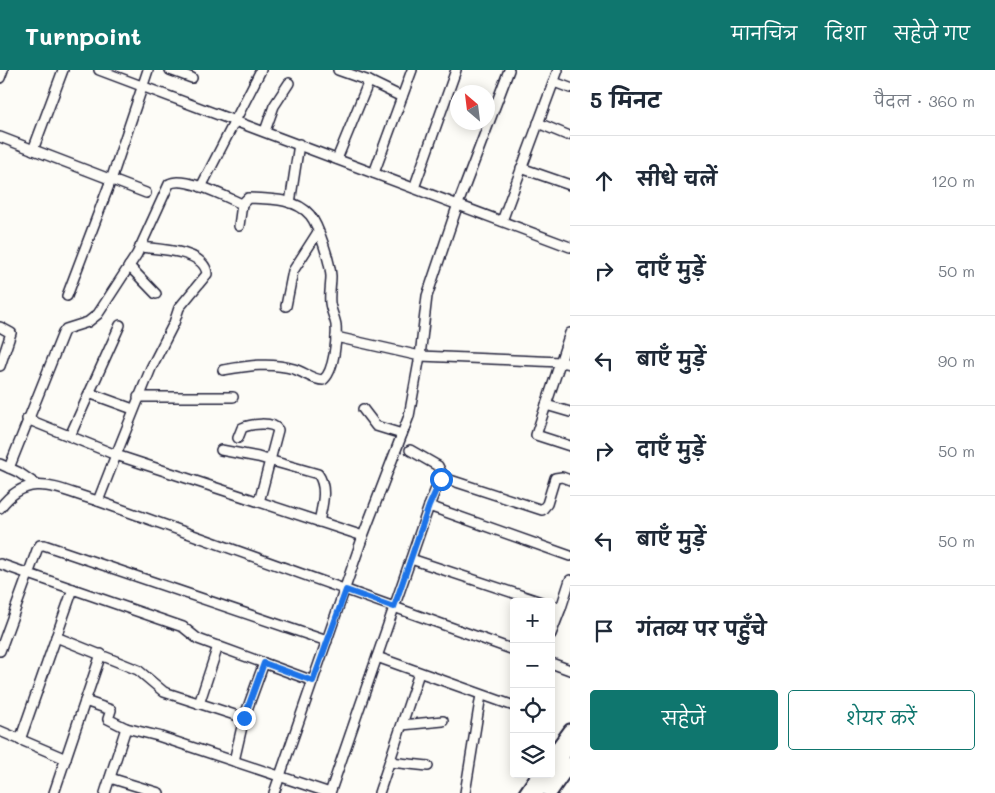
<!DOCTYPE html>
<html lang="hi">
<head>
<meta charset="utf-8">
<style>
	body { margin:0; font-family:Mali,"Playpen Sans Deva",sans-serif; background:#f2f2f3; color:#1f2937 }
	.controls { position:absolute; right:15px; bottom:15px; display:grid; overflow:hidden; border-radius:5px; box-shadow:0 2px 12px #0003 }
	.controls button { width:45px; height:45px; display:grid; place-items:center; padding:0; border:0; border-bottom:1px solid #e0e1e3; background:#fff; color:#1f2937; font:25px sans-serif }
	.compass { position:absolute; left:450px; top:15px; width:45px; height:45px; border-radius:50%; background:#fff; box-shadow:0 2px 12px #0003; rotate:332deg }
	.stop { position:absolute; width:15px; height:15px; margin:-11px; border:4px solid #1a73e8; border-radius:50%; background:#fff }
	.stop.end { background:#1a73e8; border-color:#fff; box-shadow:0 1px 5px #0008 }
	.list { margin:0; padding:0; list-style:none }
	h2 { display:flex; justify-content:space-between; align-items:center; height:65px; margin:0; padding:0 20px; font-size:21px }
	h2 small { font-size:16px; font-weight:400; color:#747a83 }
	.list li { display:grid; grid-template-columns:32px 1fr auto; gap:15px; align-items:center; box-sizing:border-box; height:90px; padding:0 20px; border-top:1px solid #e0e1e3 }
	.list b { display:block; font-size:19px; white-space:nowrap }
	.list em { font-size:16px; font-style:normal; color:#747a83 }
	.actions { display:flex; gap:10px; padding:15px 20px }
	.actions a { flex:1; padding:11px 0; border:1px solid #0f766e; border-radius:5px; text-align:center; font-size:18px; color:#0f766e }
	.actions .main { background:#0f766e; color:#fff }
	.icon { flex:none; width:28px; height:28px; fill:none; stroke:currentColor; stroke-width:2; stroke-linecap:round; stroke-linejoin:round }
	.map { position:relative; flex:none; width:570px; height:723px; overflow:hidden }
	header { display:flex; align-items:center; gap:30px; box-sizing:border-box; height:70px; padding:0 25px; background:#0f766e; color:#fff }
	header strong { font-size:24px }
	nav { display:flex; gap:28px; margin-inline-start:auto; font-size:18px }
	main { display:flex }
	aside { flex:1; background:#fff }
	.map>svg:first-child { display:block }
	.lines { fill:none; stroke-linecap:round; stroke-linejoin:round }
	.minor-casing { stroke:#22223b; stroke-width:12 }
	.major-casing { stroke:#22223b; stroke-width:15 }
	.highway-casing { stroke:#22223b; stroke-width:16 }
	.minor { stroke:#fdfcf7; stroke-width:9 }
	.major { stroke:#fdfcf7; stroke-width:11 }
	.highway { stroke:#fdfcf7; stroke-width:12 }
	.route { stroke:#1a73e8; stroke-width:6 }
</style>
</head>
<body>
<header>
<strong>Turnpoint</strong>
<nav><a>मानचित्र</a><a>दिशा</a><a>सहेजे गए</a></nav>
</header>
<main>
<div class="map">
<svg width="570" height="723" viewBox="0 0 570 723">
	<rect width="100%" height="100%" fill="#fdfcf7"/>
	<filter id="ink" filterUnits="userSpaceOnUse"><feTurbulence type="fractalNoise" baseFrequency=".02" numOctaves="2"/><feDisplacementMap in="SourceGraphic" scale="10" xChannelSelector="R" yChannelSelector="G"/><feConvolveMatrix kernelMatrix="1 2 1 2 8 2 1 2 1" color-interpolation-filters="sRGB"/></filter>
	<g filter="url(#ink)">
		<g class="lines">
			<defs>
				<g id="minor">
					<polyline points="99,0 570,177"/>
					<polyline points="170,0 192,8"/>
					<polyline points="338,0 369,11 402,27"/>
					<polyline points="0,8 3,0"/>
					<polyline points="554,12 570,18"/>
					<polyline points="538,53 567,65"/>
					<polyline points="265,61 274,36 289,13"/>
					<polyline points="0,67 146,123"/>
					<polyline points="33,80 63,0"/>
					<polyline points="337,89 369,11"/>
					<polyline points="521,98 570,115"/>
					<polyline points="374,103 412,0"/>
					<polyline points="201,117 261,0"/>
					<polyline points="414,118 456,0"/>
					<polyline points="290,133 299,74"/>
					<polyline points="502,151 558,0"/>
					<polyline points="129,196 156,224"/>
					<polyline points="67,226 111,110 148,0"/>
					<polyline points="286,236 293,201 318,162"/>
					<polyline points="0,257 11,263 0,296"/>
					<polyline points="570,263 536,365 570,376"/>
					<polyline points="336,267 420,286 561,292 570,294"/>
					<path d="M223 300C247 296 270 292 294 299 304 302 313 310 323 310 334 302 337 269 336 255 335 248 331 241 330 233 329 224 331 215 331 206 330 192 319 156 310 145 295 128 269 129 248 128L242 134 239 156"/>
					<polyline points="89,323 133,339"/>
					<polyline points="138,327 233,327"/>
					<polyline points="546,335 570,342"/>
					<polyline points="363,339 376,356 402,364"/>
					<path d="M27 349 116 385 151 298 174 253 179 238 207 204C205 180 158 179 140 177"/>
					<polyline points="70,366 120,255"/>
					<path d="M238 368 242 358C250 354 273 351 278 360L259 432"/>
					<path d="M221 380 258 387 318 404C328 418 322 436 319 452"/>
					<polyline points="410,380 438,396 444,408"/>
					<polyline points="0,394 18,402 37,415"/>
					<path d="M9 398 63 263 66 259 88 252 98 244 137 184 169 114C184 105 226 127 242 134"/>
					<polyline points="98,431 116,385 363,466"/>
					<polyline points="429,436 439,411 444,408 542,440 547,434 555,408 562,407 570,410"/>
					<path d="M0 438C29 399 58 420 98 431L514 580"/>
					<polyline points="411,489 541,532"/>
					<polyline points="0,494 183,557 198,569 313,611"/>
					<polyline points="551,535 561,538 570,510"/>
					<polyline points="551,564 561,538"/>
					<polyline points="56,567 138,600 164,622 244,648"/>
					<polyline points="0,581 37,480 40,475 44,475 327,571"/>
					<polyline points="377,587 514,636"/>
					<polyline points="551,593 570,600"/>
					<polyline points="85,631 111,640 108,649 126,658 158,666 330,723"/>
					<polyline points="199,634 218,576"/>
					<polyline points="402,655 443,651"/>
					<polyline points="0,661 66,689"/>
					<polyline points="20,670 73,519"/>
					<polyline points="234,691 244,648 264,593"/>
					<polyline points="390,692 428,696"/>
					<polyline points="110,708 159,723"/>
					<polyline points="54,723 101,584"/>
					<polyline points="105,723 126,658"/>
					<polyline points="274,723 363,466 409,346 420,286 427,226 458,134 509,0"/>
					<polyline points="330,723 429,436 570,486"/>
					<polyline points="379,723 419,603"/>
					<polyline points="465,723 481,625"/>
				</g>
				<g id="major">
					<polyline points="551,686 570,660"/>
					<polyline points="525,723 538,704"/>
				</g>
				<g id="highway">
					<polyline points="551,704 570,675"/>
					<polyline points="537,723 551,704"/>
					<polyline points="550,723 570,694"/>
				</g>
			</defs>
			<use href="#minor" class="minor-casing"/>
			<use href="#major" class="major-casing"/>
			<use href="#highway" class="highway-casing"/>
			<use href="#minor" class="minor"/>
			<use href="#major" class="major"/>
			<use href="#highway" class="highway"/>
		</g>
	</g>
	<g class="lines" filter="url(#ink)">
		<polyline class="route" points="244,648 264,593 313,611 346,520 394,537 429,436 441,409"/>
	</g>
</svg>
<div class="controls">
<button>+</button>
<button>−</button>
<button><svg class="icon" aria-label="locate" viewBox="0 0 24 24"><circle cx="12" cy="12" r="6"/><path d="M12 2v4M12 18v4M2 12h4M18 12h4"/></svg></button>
<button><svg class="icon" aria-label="layers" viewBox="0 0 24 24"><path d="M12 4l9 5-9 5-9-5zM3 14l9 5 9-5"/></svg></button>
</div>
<svg class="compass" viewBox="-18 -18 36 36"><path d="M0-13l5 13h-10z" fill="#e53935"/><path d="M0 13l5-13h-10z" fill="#747a83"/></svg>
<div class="stop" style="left:441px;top:409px"></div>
<div class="stop end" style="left:244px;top:648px"></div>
</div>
<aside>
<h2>5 मिनट<small>पैदल · 360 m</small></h2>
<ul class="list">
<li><svg class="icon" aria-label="ahead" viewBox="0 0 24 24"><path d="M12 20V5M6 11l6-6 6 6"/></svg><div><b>सीधे चलें</b></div><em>120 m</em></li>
<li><svg class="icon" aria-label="right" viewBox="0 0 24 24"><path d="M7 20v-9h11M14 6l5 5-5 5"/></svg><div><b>दाएँ मुड़ें</b></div><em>50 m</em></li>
<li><svg class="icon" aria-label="left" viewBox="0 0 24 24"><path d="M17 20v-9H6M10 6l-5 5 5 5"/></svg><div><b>बाएँ मुड़ें</b></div><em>90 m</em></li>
<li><svg class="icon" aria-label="right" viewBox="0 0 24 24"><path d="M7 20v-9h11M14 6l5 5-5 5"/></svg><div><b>दाएँ मुड़ें</b></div><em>50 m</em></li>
<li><svg class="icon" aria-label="left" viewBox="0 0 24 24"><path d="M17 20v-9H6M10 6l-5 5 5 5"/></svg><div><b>बाएँ मुड़ें</b></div><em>50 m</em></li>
<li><svg class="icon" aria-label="arrive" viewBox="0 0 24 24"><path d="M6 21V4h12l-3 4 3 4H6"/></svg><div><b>गंतव्य पर पहुँचे</b></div></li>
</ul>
<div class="actions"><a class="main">सहेजें</a><a>शेयर करें</a></div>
</aside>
</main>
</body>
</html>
